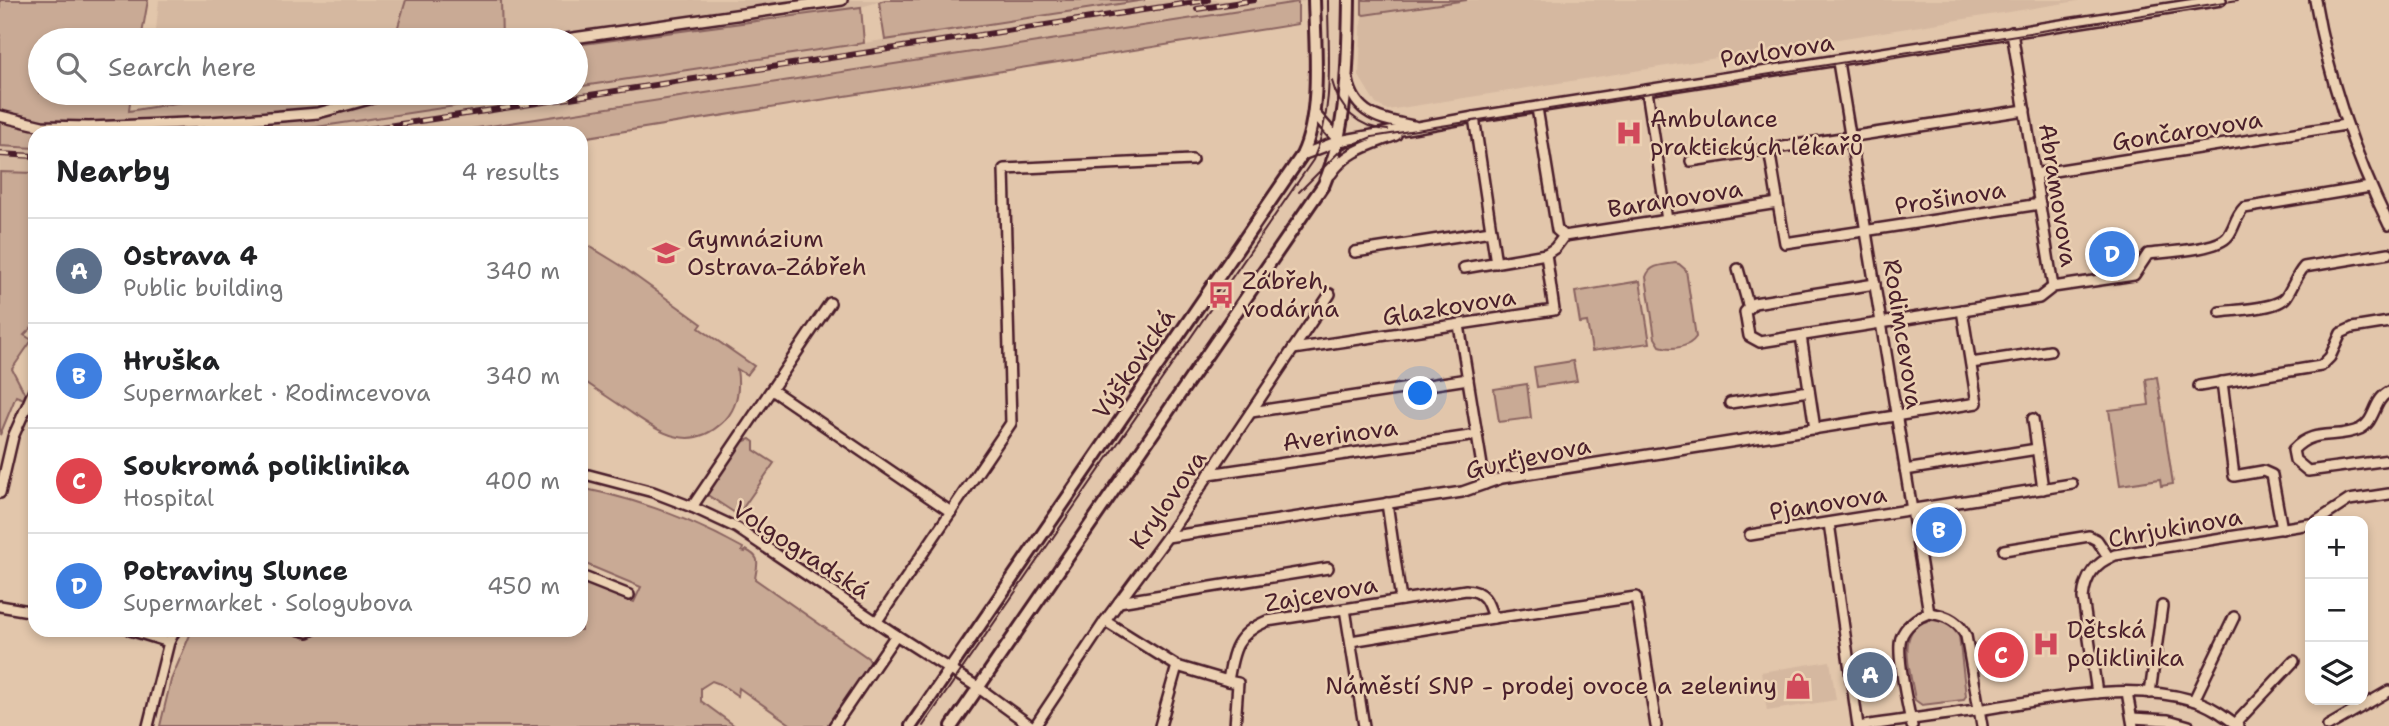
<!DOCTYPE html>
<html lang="en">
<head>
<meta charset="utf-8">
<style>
	body { margin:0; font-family:"Shantell Sans",sans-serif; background:#f2f2f2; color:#202124 }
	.controls { position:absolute; right:21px; bottom:21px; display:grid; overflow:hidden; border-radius:14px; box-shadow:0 4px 10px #0003 }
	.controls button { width:63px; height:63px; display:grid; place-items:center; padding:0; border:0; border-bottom:2px solid #e0e0e0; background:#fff; color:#202124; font:35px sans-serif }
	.you { position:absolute; left:1421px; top:394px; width:24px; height:24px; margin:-18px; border:5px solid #fff; border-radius:50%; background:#1a73e8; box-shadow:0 0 0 10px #1a73e833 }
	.badge { display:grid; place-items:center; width:46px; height:46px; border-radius:50%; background:#d1495b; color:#fff; font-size:23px; font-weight:700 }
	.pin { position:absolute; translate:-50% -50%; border:4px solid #fff; box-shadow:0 2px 7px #0006 }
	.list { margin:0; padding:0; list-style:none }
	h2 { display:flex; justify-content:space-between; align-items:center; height:91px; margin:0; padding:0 28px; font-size:30px }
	h2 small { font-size:23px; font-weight:400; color:#757577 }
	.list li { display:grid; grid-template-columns:46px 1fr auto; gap:21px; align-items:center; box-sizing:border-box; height:105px; padding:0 28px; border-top:2px solid #e0e0e0 }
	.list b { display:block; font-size:26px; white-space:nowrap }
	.list p { margin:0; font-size:23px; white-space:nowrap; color:#757577 }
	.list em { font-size:23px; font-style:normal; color:#757577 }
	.icon { flex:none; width:38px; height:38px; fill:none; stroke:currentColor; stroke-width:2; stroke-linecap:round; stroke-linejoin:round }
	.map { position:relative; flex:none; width:2389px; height:726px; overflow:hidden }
	.search { position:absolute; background:#fff; box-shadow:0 4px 10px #0003; left:28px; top:28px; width:560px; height:77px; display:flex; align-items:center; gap:18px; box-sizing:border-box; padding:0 24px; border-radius:38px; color:#757577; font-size:26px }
	.panel { position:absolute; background:#fff; box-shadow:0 4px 10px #0003; left:28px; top:126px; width:560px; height:511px; border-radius:21px }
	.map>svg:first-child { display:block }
	.built { fill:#d5b8a0 }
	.green { fill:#c9aa95; stroke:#8a6460; stroke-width:2 }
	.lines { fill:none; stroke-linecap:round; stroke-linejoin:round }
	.minor-casing { stroke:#4a1f2b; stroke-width:14 }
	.tertiary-casing { stroke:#4a1f2b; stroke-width:16 }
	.minor { stroke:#ecd1b3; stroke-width:9 }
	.tertiary { stroke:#ecd1b3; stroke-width:10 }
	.tram { stroke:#4a1f2b; stroke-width:2 }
	.rail-casing { stroke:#4a1f2b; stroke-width:6 }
	.rail { stroke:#ecd1b3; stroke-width:3.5; stroke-dasharray:10; stroke-linecap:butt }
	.labels { text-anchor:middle; stroke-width:5; stroke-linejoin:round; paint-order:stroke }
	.street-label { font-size:24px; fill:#4a1f2b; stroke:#ecd1b3 }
	.poi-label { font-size:24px; fill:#4a1f2b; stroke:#ecd1b3; text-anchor:start }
</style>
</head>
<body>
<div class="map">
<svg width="2389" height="726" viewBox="0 0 2389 726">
	<rect width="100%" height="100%" fill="#e2c6ab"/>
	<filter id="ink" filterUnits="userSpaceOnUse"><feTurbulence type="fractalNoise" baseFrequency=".0143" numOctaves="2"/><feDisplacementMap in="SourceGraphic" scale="14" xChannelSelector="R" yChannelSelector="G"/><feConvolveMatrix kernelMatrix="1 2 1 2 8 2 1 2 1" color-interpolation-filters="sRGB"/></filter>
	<g filter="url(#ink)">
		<g class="built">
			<polygon points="159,0 406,0 394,40 155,40"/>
			<polygon points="501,0 885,0 861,7 576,45 576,40 502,40"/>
			<polygon points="1143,0 1312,0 445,133 277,133 541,93 576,93 576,87"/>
			<polygon points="1467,0 2084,0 1388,110 1376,104 1359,76 1362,14"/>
			<polygon points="154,93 235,93 169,104 156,104"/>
			<polygon points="0,147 35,148 35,174 0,172"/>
			<polygon points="1830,661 1836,700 1767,711 1761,672"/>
		</g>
		<g class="green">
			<polygon points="0,0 148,0 141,40 40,40 40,93 131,93 129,111 235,93 541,93 277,133 35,133 35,148 0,146"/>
			<polygon points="406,0 501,0 502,40 394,40"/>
			<polygon points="885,0 1145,0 885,40 879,2"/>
			<polygon points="1362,0 1467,0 1364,15 1362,14"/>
			<polygon points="1298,2 1298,24 581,138 581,133 445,133"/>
			<polygon points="861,7 864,43 576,87 576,45"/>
			<polygon points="0,172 35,173 35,324 24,335 32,340 12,369 25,394 24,399 16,396 0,435"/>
			<path d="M581 241 620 265 702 324 699 328 754 366 747 375 737 369C740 389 738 409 722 423 689 453 660 432 630 412 614 401 597 390 581 379Z"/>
			<path d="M1675 263 1679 264 1686 270 1696 337C1689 348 1671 350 1660 346L1655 338 1646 277C1650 264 1664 265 1675 263Z"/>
			<polygon points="1640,281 1650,343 1592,351 1587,322 1580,323 1575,292"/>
			<polygon points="1573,361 1577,381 1537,387 1534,367"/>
			<polygon points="2157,377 2173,484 2161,486 2160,479 2120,485 2109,410 2149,405 2146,379"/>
			<polygon points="1527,384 1531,418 1499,422 1494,389"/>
			<polygon points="750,439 754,442 754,450 774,463 738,515 706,494 742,442"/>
			<path d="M581 488C637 499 693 520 743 548L742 551 745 552 746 550C762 558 757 563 755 579L868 658 871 663 828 726H793L739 688 738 696 720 684 712 681 701 688V701L735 726H160L171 680 192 630H581V580L634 602 641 587 581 562Z"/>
			<path d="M1939 620 1949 624 1959 636 1966 696 1963 700 1922 705 1915 700C1911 671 1891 619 1939 620Z"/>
		</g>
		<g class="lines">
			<defs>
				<g id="minor">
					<path d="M2315 0C2329 81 2353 152 2389 225"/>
					<polyline points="2012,32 2053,287"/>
					<polyline points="559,40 842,0"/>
					<polyline points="1838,62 1929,613"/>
					<path d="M1348 80C1355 116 1383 120 1414 126"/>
					<polyline points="1647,91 1667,220"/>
					<polyline points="1537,108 1557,230 1564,236"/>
					<polyline points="1314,113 1339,141"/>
					<polyline points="0,116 42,126 89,127 211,122 318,113 391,93"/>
					<polyline points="1474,117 1496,263"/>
					<polyline points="1769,149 1778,203"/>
					<polyline points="1302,155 1339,141 1474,117 2221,0"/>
					<polyline points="1691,161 2025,110"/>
					<path d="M1331 174C1346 151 1371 145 1396 135"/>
					<polyline points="2035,174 2345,125"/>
					<polyline points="1355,252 1491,231"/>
					<polyline points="1464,268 1546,254 1555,248 1564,236 1778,203 1785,243 2040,204"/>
					<polyline points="1738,269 1749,308"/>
					<path d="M1875 284 1754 303 1745 312 1749 336 1760 342 2039 298 2053 287 2134 275 2148 254C2165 252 2218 250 2228 236 2235 227 2235 217 2244 208L2370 187"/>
					<path d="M2220 312C2235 310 2277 309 2286 297 2293 287 2296 276 2304 267L2389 253"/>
					<polyline points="1459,325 1485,484"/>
					<polyline points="1801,336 1815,429"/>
					<polyline points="1293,349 1554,310 1546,254"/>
					<polyline points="1971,363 2050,351"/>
					<polyline points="2222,382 2234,476 2263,471 2272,475 2282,529"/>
					<polyline points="2199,386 2321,366 2330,357 2341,333 2352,328 2389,322"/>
					<polyline points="772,390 951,512"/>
					<path d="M2389 392C2373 400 2376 421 2360 429 2336 440 2314 427 2293 450L2295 460 2308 471 2389 460"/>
					<polyline points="1730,403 1809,391"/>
					<polyline points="1251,412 1468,379"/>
					<polyline points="2033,419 2043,489"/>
					<polyline points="1905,470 2037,449"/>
					<polyline points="581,473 653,492 692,507 737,528 896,635 979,688 1031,726"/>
					<polyline points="1209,474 1477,435"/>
					<polyline points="0,493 13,437 35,388"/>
					<polyline points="1387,503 1401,600"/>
					<polyline points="692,507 830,303"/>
					<polyline points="2317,521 2349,500 2389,494"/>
					<polyline points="1829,523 1858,726"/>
					<polyline points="1750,535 2072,484"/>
					<polyline points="1167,537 1462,492 1502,478 1977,403 1962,310"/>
					<polyline points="2004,550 2089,536 2097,540 2109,558"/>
					<polyline points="581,576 629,595"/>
					<polyline points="1119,602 1328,568"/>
					<polyline points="0,606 35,612"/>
					<polyline points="1345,609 1364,726"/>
					<polyline points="877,621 1011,423 1004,169 1192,160"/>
					<path d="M1105 621 1177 666 1228 681C1233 650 1236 634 1267 621L1466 590C1485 591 1488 602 1493 618L1636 597 1656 726"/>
					<polyline points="130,630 169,642"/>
					<polyline points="300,630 308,632 312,630"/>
					<polyline points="1351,641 1493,618"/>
					<polyline points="1228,681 1238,683 1235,726"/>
					<polyline points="2127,692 2133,726"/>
					<path d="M2097 693 2083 598C2085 576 2095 563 2115 555L2310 524"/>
					<polyline points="2150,693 2162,606"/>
					<polyline points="2194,700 2234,617"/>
					<polyline points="2132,718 2168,720 2189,726"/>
					<polyline points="2235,724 2294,661"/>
					<polyline points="148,726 169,642 175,630"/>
					<polyline points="834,726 896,635"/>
					<polyline points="1035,726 1105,621 1167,537 1330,294"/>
					<polyline points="1160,726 1177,666"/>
					<path d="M1864 726C1908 719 1952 714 1996 707 2060 697 2128 682 2192 700 2209 704 2225 716 2238 726"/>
					<path d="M1912 726C1908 708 1896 653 1901 638 1905 626 1917 617 1929 613 1946 615 1959 621 1966 636L1982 726"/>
					<polyline points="2328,726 2389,691"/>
				</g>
				<g id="tertiary">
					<path d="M911 726 1302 155C1322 114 1315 45 1314 0"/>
					<path d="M952 726 1324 184C1348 127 1348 61 1349 0"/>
				</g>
			</defs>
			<use href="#minor" class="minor-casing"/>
			<use href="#tertiary" class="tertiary-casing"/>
			<use href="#minor" class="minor"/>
			<use href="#tertiary" class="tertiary"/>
			<g class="tram">
				<path d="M1332 81C1339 109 1358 128 1388 130"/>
				<polyline points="1299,192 1342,149 1372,137 2238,0"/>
				<path d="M923 726 1313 160C1335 110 1328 53 1328 0"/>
			</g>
			<defs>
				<g id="rail">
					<polyline points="1197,9 1254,0"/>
					<polyline points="342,133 1208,0"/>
					<polyline points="0,154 35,156"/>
				</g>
			</defs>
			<use href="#rail" class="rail-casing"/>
			<use href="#rail" class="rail"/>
		</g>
	</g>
	<defs>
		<symbol id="hospital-bare" viewBox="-9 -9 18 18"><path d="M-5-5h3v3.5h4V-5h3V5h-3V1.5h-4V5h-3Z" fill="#d1495b" stroke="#ecd1b3" stroke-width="2.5" paint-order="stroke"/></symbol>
		<symbol id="school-bare" viewBox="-9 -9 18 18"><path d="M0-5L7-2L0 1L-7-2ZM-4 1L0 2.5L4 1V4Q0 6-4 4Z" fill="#d1495b" stroke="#ecd1b3" stroke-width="2.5" paint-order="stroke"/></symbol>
		<symbol id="bus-bare" viewBox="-9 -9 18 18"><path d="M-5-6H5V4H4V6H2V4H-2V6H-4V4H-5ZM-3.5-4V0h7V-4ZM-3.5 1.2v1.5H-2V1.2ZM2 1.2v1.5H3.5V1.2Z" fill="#d1495b" stroke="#ecd1b3" stroke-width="2.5" paint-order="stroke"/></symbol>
		<symbol id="shop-bare" viewBox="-9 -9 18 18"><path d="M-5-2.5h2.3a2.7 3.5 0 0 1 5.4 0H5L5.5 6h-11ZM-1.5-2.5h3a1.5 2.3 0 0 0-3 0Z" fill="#d1495b" stroke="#ecd1b3" stroke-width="2.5" paint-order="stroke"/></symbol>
	</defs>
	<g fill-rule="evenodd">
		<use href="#hospital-bare" x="1610" y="114" width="38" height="38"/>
		<use href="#school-bare" x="647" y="234" width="38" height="38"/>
		<use href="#bus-bare" x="1202" y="276" width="38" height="38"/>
		<use href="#hospital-bare" x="2027" y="625" width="38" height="38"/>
		<use href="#shop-bare" x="1779" y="667" width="38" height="38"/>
	</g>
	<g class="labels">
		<g class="street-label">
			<text transform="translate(1777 51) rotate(-9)" y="8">Pavlovova</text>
			<text transform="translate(2187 131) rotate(-9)" y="8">Gončarovova</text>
			<text transform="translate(2058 195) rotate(81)" y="8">Abramovova</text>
			<text transform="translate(1950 198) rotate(-9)" y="8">Prošinova</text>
			<text transform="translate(1675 199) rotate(-9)" y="8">Baranovova</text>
			<text transform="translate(1449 307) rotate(-9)" y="8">Glazkovova</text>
			<text transform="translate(1903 334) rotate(81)" y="8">Rodimcevova</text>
			<text transform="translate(1134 364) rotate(-56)" y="8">Výškovická</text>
			<text transform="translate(1340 435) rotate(-8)" y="8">Averinova</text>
			<text transform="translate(1528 458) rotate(-12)" y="8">Gurťjevova</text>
			<text transform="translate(1168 500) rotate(-55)" y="8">Krylovova</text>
			<text transform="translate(1828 503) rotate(-9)" y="8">Pjanovova</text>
			<text transform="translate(2175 528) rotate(-10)" y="8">Chrjukinova</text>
			<text transform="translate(801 550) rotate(33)" y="8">Volgogradská</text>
			<text transform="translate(1321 594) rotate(-10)" y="8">Zajcevova</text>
		</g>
		<g class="poi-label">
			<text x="1650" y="127">Ambulance<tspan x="1650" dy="28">praktických lékařů</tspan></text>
			<text x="687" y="247">Gymnázium<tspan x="687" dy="28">Ostrava-Zábřeh</tspan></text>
			<text x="1242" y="289">Zábřeh,<tspan x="1242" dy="28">vodárna</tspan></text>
			<text x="2067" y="638">Dětská<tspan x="2067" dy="28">poliklinika</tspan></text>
			<text x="1777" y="694" text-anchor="end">Náměstí SNP - prodej ovoce a zeleniny</text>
		</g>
	</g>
</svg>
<div class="controls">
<button>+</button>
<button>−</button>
<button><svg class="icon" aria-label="layers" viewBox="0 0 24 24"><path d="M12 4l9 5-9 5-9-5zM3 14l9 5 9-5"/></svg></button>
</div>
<div class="you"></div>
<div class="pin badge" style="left:1870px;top:675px;background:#5c6f8a">A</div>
<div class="pin badge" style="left:1939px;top:530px;background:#3f7fe0">B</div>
<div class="pin badge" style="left:2001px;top:655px;background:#e0444e">C</div>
<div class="pin badge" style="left:2112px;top:254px;background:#3f7fe0">D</div>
<div class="search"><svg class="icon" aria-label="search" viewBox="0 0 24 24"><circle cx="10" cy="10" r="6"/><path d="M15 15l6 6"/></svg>Search here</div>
<section class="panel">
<h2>Nearby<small>4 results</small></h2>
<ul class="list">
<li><span class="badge" style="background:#5c6f8a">A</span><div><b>Ostrava 4</b><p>Public building</p></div><em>340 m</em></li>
<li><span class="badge" style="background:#3f7fe0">B</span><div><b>Hruška</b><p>Supermarket · Rodimcevova</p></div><em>340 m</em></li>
<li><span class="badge" style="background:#e0444e">C</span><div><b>Soukromá poliklinika</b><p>Hospital</p></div><em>400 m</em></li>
<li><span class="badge" style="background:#3f7fe0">D</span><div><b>Potraviny Slunce</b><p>Supermarket · Sologubova</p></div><em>450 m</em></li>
</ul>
</section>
</div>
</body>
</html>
